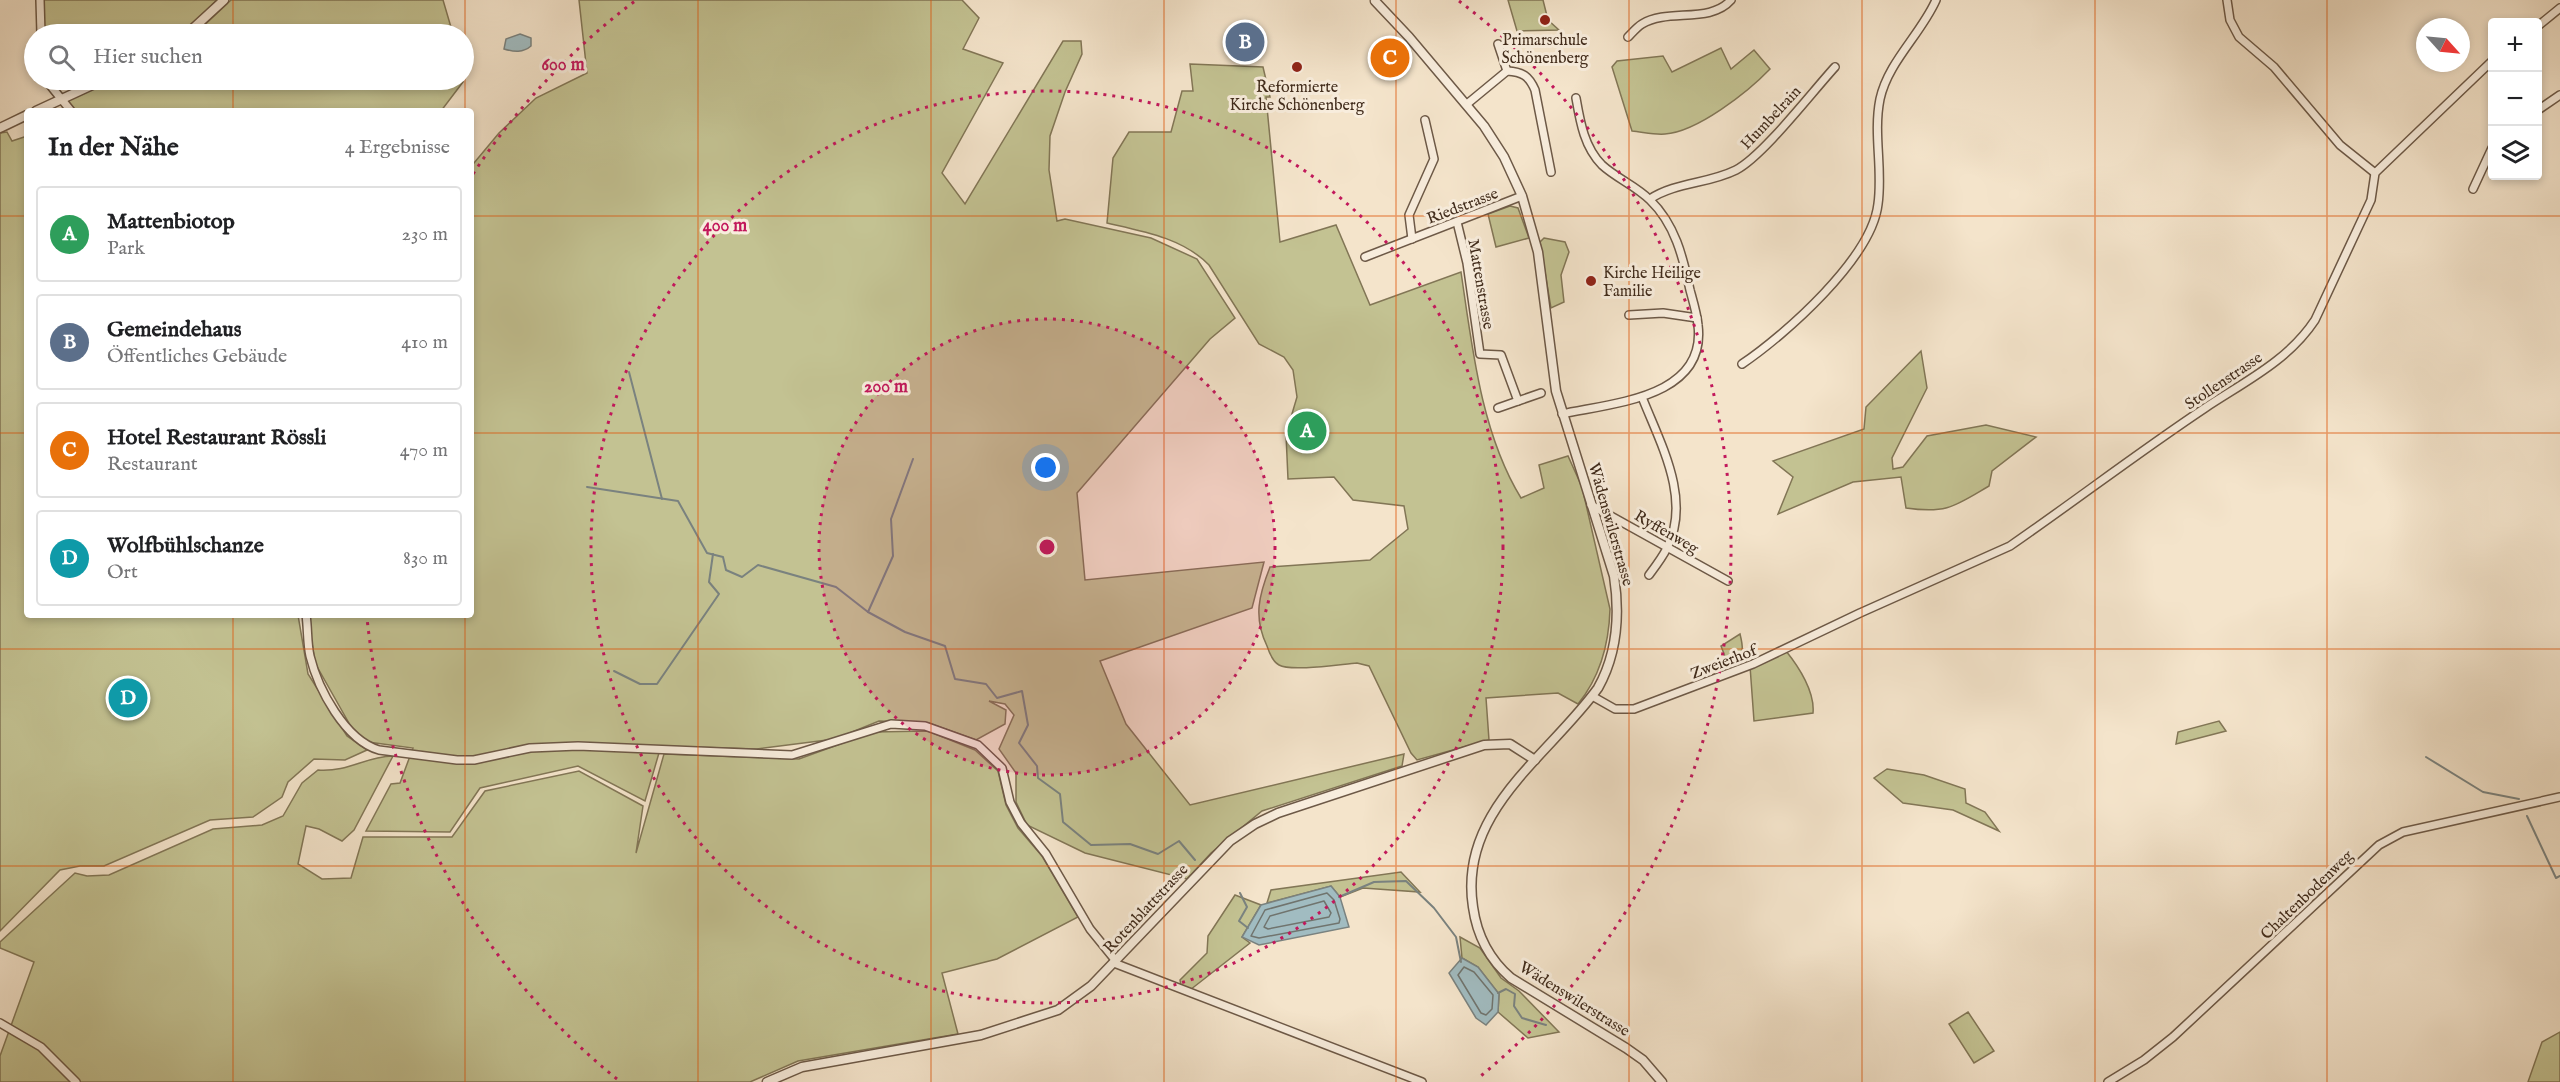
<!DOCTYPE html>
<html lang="de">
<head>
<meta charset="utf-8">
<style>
	body { margin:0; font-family:"IM FELL English",serif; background:#f2f2f2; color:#202124 }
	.controls { position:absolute; right:18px; top:18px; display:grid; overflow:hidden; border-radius:6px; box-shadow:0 3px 9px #0003 }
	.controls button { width:54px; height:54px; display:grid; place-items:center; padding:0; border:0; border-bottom:2px solid #e0e0e0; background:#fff; color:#202124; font:30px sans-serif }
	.compass { position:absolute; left:2416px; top:18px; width:54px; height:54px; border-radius:50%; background:#fff; box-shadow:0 3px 9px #0003; rotate:117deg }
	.you { position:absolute; left:1046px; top:468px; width:21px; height:21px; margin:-15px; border:4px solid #fff; border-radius:50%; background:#1a73e8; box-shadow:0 0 0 9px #1a73e833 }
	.badge { display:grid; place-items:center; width:39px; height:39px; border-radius:50%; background:#1a73e8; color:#fff; font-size:20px; font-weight:700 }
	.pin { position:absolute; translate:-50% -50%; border:3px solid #fff; box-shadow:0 2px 6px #0006 }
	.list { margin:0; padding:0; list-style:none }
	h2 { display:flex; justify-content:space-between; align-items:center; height:78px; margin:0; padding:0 24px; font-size:26px }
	h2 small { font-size:20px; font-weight:400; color:#757577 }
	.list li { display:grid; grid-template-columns:39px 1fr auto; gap:18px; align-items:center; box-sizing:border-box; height:96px; margin:0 12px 12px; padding:0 12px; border:2px solid #e0e0e0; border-radius:6px }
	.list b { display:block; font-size:22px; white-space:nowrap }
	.list p { margin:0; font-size:20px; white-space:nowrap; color:#757577 }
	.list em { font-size:20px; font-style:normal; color:#757577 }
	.icon { flex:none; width:33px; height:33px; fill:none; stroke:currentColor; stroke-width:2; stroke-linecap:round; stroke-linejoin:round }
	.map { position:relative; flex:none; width:2560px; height:1082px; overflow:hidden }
	.search { position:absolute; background:#fff; box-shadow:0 3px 9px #0003; left:24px; top:24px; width:450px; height:66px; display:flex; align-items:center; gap:15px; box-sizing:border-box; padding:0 21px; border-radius:33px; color:#757577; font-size:22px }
	.panel { position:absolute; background:#fff; box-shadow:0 3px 9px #0003; left:24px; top:108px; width:450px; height:510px; border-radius:6px }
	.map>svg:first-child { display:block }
	.green { fill:#c3c292; stroke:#827656; stroke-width:1.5 }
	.water { fill:#a1bcc1; stroke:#7a827f; stroke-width:1.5 }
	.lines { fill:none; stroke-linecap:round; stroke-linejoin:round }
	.shore { stroke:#70746e; stroke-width:1.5 }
	.stream { stroke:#7a827f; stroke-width:2 }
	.minor-casing { stroke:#6d5947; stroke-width:10 }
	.tertiary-casing { stroke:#6d5947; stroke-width:11 }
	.minor { stroke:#f8eddd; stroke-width:7 }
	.tertiary { stroke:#f8eddd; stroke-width:8 }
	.grid { fill:none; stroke:#e0570d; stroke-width:1.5; stroke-opacity:0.55 }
	.ring { fill:none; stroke:#c2185b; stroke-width:3; stroke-dasharray:3 6 }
	.poi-dot { fill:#8f2418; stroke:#f8eddd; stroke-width:2 }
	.labels { text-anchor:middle; stroke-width:6; stroke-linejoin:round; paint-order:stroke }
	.poi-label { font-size:16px; fill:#402b1b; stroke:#f8eddd }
	.street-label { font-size:16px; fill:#402b1b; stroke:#f8eddd }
	.centre { fill:#c2185b; stroke:#f8eddd; stroke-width:3 }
	.ring-label { font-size:18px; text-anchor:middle; font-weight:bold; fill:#c2185b; stroke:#f8eddd; stroke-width:6; stroke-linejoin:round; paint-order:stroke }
</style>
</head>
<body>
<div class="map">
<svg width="2560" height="1082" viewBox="0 0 2560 1082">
	<rect width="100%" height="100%" fill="#f4e4cb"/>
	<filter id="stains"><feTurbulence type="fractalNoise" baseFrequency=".00333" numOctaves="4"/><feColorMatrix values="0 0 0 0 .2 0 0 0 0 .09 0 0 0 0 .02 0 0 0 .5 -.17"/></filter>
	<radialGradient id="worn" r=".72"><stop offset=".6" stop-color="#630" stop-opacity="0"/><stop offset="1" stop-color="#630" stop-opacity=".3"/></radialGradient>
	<g class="green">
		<polygon points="40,0 217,0 198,19 177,34 41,34"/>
		<polygon points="231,0 443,0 453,34 195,34"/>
		<polygon points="579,0 962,0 979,18 963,49 1003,63 942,173 965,204 1063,41 1081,41 1082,54 1065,92 1050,136 1049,170 1057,221 1065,219 1151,238 1197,259 1235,318 1210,339 1077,493 1085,580 1264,562 1252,608 1100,661 1126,724 1190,805 1404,754 1402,766 1262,811 1211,853 1187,879 1085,853 1027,825 1016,802 1016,773 999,749 1014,715 1005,704 989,701 1006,710 1005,724 976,740 929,723 879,721 835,739 757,749 661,746 645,801 578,766 480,788 450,832 366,831 391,784 400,783 413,748 368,742 354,732 315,663 308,615 471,615 471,161 474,163 499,133 536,98 587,73"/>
		<polygon points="1508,0 1543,0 1548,20 1559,30 1517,31"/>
		<path d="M1721 48 1731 69 1754 50 1770 69C1748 92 1697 132 1665 134 1654 135 1643 132 1632 131L1612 67 1617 61 1663 56 1672 72Z"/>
		<path d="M1190 64 1263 67 1270 97H1266L1280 242 1336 225 1370 305 1461 272C1472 346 1481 433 1521 498L1544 488 1539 465 1568 456 1582 487 1610 609C1609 644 1600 677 1578 704L1558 693 1486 698 1489 740 1417 760 1411 753 1369 666 1357 663C1342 664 1291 672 1279 665 1273 662 1269 652 1267 646 1253 617 1259 595 1270 567L1370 560 1408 529 1404 506 1353 500 1334 477 1288 479 1286 434 1297 397 1293 370 1284 357 1259 344 1209 265C1183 238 1142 231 1107 223L1113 158 1129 132H1171L1182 91H1193Z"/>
		<polygon points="106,80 463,80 463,82 441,111 75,111 67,100"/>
		<polygon points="7,132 12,141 27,136 27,615 298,615 308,674 347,736 367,750 345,760 314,759 288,782 282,797 253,817 210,820 104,866 80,866 60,870 0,931 0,133"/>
		<polygon points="1510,206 1518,208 1529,238 1496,247 1488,214"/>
		<polygon points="1544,238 1565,242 1569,252 1561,275 1564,302 1551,308 1540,242"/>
		<path d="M1921 351 1927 388 1892 458 1893 469 1903 467 1927 436 1986 425 2036 437 1992 471 1989 486C1955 506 1947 514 1906 508L1901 477 1853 482 1778 514 1793 477 1773 461 1864 429 1866 407Z"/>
		<path d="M1740 634C1743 646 1745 654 1733 661L1726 659 1721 646Z"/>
		<path d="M1786 651C1799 667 1815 692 1813 713L1754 721 1750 666Z"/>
		<polygon points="2219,721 2226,731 2176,744 2178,732"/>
		<path d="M928 731 975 750 998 771 1006 805 1018 828 1042 856 1078 917 997 959 942 973 958 1034 798 1061 750 1082H0V1056L34 962 0 948V942L75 873 87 876 109 875 213 829 262 825 283 816 302 783 318 770C350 772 363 757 393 756L354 830 342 841 319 829 306 826 298 864 322 879 351 878 363 837H452L485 791 579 771 643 806 636 853 664 754 799 759 873 732Z"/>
		<polygon points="1887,769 1924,775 1965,789 1966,803 1985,812 1999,831 1953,810 1903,803 1874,778"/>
		<polygon points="1401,872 1420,892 1363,888 1340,897 1331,886 1267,903 1271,890"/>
		<polygon points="1235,895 1261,905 1242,937 1250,943 1190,990 1181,986 1180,980 1207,953 1208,936"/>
		<polygon points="1460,937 1480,948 1501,978 1519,991 1559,1032 1528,1038 1498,1012 1499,994 1478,967 1462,958"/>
		<polygon points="1968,1012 1994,1051 1974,1063 1949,1024"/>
		<polygon points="2560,1032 2560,1082 2528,1082 2542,1042"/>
	</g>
	<g class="water">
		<path d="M520 34 531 38V46C523 53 514 52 504 49L506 39Z"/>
		<polygon points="1331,886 1340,897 1349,927 1259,945 1242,937 1261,905"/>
		<polygon points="1462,958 1478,967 1499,994 1498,1012 1486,1025 1476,1018 1449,973"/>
	</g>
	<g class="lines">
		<g class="shore">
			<polygon points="1327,893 1334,900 1340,919 1339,923 1259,938 1251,936 1265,910"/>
			<polygon points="1324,901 1331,913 1329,917 1268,929 1264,927 1270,916"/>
			<polygon points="1464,967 1474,972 1493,995 1492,1009 1486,1015 1481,1013 1458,975"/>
		</g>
		<g class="stream">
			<polyline points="629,372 662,499"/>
			<polyline points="587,487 678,501 707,553 723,557 726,570 742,577 758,565 836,587 868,612 905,632 945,646 955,679 986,684 997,698 1022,691 1028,725 1019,743 1037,766 1038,778 1060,794 1063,822 1091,845 1130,844 1158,854 1179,841 1195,860"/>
			<polyline points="868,612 893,556 891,519 913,459"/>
			<polyline points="614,671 640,684 657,684 719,594 709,582 713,554"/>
			<polyline points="2426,757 2483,792 2519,799"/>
			<polyline points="2527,816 2556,878 2560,876"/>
			<polyline points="1240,893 1247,907 1239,921 1248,928"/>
			<polyline points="1339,897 1374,882 1406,881 1434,908 1456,937 1461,962"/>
			<polyline points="1498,993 1506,989 1515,994 1514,1006 1522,1018 1546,1025"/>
		</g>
		<defs>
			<g id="minor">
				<polyline points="40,0 41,34"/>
				<polyline points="2227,0 2230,20 2239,37 2274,67 2340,145 2375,173"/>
				<polyline points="2538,26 2560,8"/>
				<path d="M1628 37C1632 33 1637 27 1642 24 1668 8 1710 24 1731 0"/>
				<polyline points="1498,44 1507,71"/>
				<polyline points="46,80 71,111"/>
				<path d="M1467 104 1507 71C1523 72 1529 76 1535 90L1551 172"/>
				<polyline points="2538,110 2560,95"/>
				<polyline points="2473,189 2492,148"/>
				<path d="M1650 199C1676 182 1708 184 1736 170 1763 156 1812 92 1835 67"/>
				<polyline points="1457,222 1467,263 1480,354 1501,355 1518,401 1498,408"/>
				<polyline points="1412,239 1409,215 1434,159 1425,120"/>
				<polyline points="1365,257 1522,196"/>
				<polyline points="1629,315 1663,313 1697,318"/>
				<path d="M1742 364C1785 335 1872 258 1878 204 1883 169 1873 134 1880 99 1888 62 1921 34 1936 0"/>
				<path d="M1642 397C1660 443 1692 499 1667 548 1662 558 1655 567 1649 575"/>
				<polyline points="1518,401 1541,393"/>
				<path d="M1562 414C1612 403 1707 398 1698 325 1697 314 1693 301 1690 290 1683 257 1675 224 1650 200 1636 186 1616 178 1602 165 1584 147 1580 121 1576 98"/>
				<polyline points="1591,505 1728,581"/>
				<path d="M306 615C308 628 307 643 310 656 318 689 345 740 379 750L457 760H474L530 748 578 746 792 755 891 724 925 726 978 745 1002 768 1010 802 1021 823 1046 854 1090 929 1116 961"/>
				<path d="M1592 696 1615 709H1634L1753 664 1860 613 2010 546C2075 501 2139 452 2205 408 2244 382 2288 361 2315 320L2371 200 2375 173 2492 61"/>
				<polyline points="1114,963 1422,1082"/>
				<polyline points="0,1023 41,1047 76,1082"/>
				<polyline points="2108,1082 2144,1060 2173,1037 2379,845 2403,832 2560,797"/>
			</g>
			<g id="tertiary">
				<path d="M1375 1 1409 37 1484 126 1504 157 1522 196 1538 252 1556 391 1614 576C1620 615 1617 654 1598 688 1548 757 1458 811 1473 907 1477 936 1489 959 1511 978L1626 1048 1643 1060 1662 1082"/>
				<polyline points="187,34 224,0"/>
				<polyline points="36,111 103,80"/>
				<polyline points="0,128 27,115"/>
				<polyline points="767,1082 802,1067 981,1035 1058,1010 1091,986 1230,841 1255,824 1278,813 1484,745 1510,744 1535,760"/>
			</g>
		</defs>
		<use href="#minor" class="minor-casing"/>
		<use href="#tertiary" class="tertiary-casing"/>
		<use href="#minor" class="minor"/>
		<use href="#tertiary" class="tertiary"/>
	</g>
	<path class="grid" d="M233 0V34M465 0V111M698 0V1082M931 0V1082M1164 0V1082M1396 0V1082M1629 0V1082M1862 0V1082M2095 0V1082M2327 0V1082M233 80V111M0 216H27M471 216H2560M0 433H27M471 433H2560M233 615V1082M465 615V1082M0 649H2560M0 866H2560"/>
	<circle cx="1047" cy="547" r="228" fill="#c2185b" fill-opacity=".12"/>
	<g class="ring">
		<circle cx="1047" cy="547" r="228"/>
		<circle cx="1047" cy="547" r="456"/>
		<path d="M617 1079A684 684 0 0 1 367 618M473 174A684 684 0 0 1 635 1M1459 1A684 684 0 0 1 1477 1079"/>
	</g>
	<g class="poi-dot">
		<circle cx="1545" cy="20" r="6"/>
		<circle cx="1297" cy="67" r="6"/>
		<circle cx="1591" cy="281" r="6"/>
	</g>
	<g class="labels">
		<g class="poi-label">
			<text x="1545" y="45">Primarschule<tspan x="1545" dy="18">Schönenberg</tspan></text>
			<text x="1297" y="92">Reformierte<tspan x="1297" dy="18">Kirche Schönenberg</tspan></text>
			<text x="1603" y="278" text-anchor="start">Kirche Heilige<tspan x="1603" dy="18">Familie</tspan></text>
		</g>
		<g class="street-label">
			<text transform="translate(1770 117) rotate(-47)" y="6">Humbelrain</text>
			<text transform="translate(1462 205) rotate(-21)" y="6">Riedstrasse</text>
			<text transform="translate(1482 284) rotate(80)" y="6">Mattenstrasse</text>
			<text transform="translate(2223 380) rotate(-34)" y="6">Stollenstrasse</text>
			<text transform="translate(1612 524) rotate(74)" y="6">Wädenswilerstrasse</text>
			<text transform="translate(1667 531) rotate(30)" y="6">Ryffenweg</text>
			<text transform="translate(1723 661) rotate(-21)" y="6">Zweierhof</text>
			<text transform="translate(2306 894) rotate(-44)" y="6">Chaltenbodenweg</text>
			<text transform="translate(1145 908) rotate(-47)" y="6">Rotenblattstrasse</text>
			<text transform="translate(1575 998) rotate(32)" y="6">Wädenswilerstrasse</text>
		</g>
	</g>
	<circle cx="1047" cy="547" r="9" class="centre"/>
	<g class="ring-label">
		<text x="563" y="70">600 m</text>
		<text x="725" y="231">400 m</text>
		<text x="886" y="392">200 m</text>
	</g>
	<rect width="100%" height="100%" filter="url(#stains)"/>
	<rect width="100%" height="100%" fill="url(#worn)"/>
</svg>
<div class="controls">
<button>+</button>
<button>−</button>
<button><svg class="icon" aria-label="layers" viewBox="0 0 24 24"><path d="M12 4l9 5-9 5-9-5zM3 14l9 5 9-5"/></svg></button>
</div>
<svg class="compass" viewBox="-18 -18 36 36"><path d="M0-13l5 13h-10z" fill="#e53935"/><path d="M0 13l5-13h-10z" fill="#757577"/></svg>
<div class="you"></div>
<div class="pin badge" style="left:1307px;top:431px;background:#2e9e5b">A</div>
<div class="pin badge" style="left:1245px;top:42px;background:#5c6f8a">B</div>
<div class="pin badge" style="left:1390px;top:58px;background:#e8710a">C</div>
<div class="pin badge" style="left:128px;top:698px;background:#0f9aa8">D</div>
<div class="search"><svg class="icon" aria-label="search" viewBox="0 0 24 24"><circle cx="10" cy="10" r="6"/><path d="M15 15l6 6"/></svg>Hier suchen</div>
<section class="panel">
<h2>In der Nähe<small>4 Ergebnisse</small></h2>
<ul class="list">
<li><span class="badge" style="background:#2e9e5b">A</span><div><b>Mattenbiotop</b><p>Park</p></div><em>230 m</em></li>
<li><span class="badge" style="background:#5c6f8a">B</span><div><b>Gemeindehaus</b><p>Öffentliches Gebäude</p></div><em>410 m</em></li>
<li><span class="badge" style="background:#e8710a">C</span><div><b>Hotel Restaurant Rössli</b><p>Restaurant</p></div><em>470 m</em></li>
<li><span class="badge" style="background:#0f9aa8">D</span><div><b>Wolfbühlschanze</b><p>Ort</p></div><em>830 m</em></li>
</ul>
</section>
</div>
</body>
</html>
